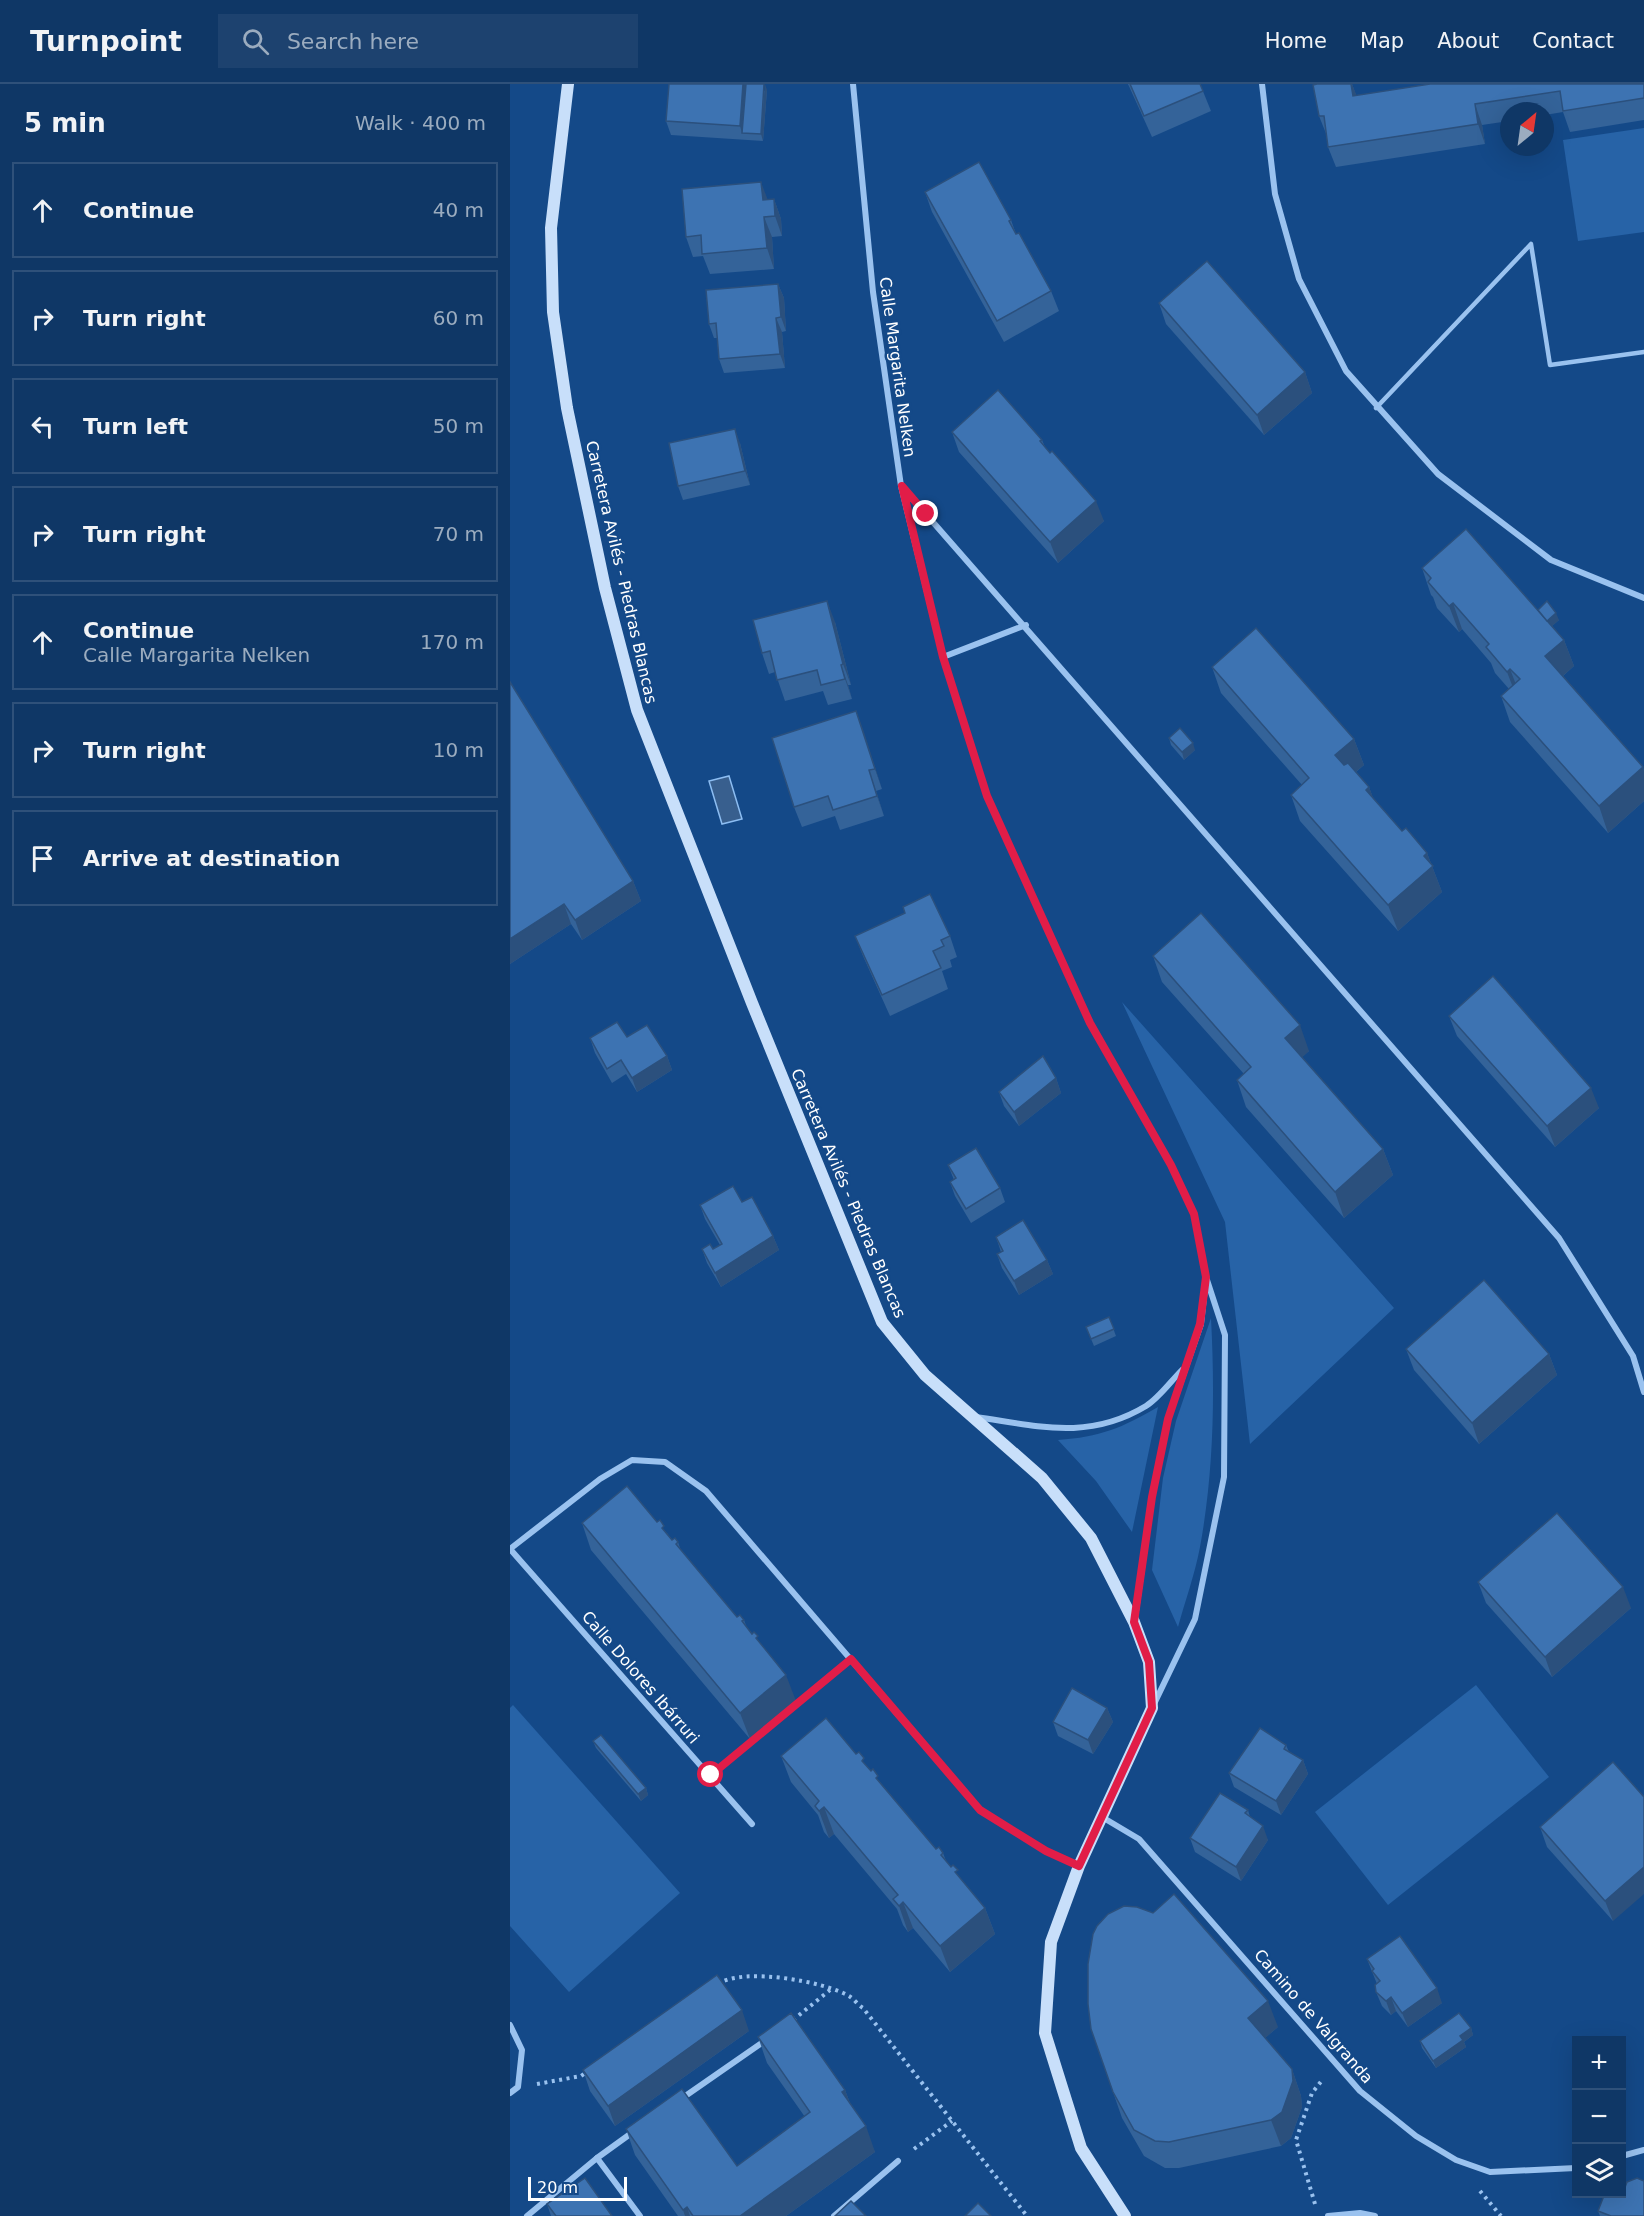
<!DOCTYPE html>
<html lang="en">
<head>
<meta charset="utf-8">
<style>
	body { margin:0; font-family:"DejaVu Sans",sans-serif; background:#1d426f; color:#f1f3f6 }
	.controls { position:absolute; right:18px; bottom:18px; display:grid; overflow:hidden; border-radius:0px; box-shadow:0 6px 24px #0002 }
	.controls button { width:54px; height:54px; display:grid; place-items:center; padding:0; border:0; border-bottom:2px solid #2f517a; background:#0f3766; color:#f1f3f6; font:30px sans-serif }
	.compass { position:absolute; left:990px; top:18px; width:54px; height:54px; border-radius:50%; background:#0f3766; box-shadow:0 6px 24px #0002; rotate:29deg }
	.scale { position:absolute; left:18px; bottom:15px; width:99px; box-sizing:border-box; padding-left:6px; border:3px solid #fff; border-top:0; font-size:16px; line-height:21px; white-space:nowrap; color:#fff; -webkit-text-stroke:4px #144988; paint-order:stroke }
	.stop { position:absolute; width:18px; height:18px; margin:-14px; border:4px solid #e11d48; border-radius:50%; background:#fff }
	.stop.end { background:#e11d48; border-color:#fff; box-shadow:0 2px 6px #0008 }
	.list { margin:0; padding:0; list-style:none }
	h2 { display:flex; justify-content:space-between; align-items:center; height:78px; margin:0; padding:0 24px; font-size:26px }
	h2 small { font-size:20px; font-weight:400; color:#9bacbf }
	.list li { display:grid; grid-template-columns:39px 1fr auto; gap:18px; align-items:center; box-sizing:border-box; height:96px; margin:0 12px 12px; padding:0 12px; border:2px solid #2f517a; border-radius:0px }
	.list b { display:block; font-size:22px; white-space:nowrap }
	.list p { margin:0; font-size:20px; white-space:nowrap; color:#9bacbf }
	.list em { font-size:20px; font-style:normal; color:#9bacbf }
	.icon { flex:none; width:33px; height:33px; fill:none; stroke:currentColor; stroke-width:2; stroke-linecap:round; stroke-linejoin:round }
	.map { position:relative; flex:none; width:1134px; height:2132px; overflow:hidden }
	header { display:flex; align-items:center; gap:36px; box-sizing:border-box; height:84px; padding:0 30px; background:#0f3766; border-bottom:2px solid #2f517a }
	header strong { font-size:28px }
	nav { display:flex; gap:33px; margin-inline-start:auto; font-size:21px }
	.search { width:420px; height:54px; background:#1d426f; display:flex; align-items:center; gap:15px; box-sizing:border-box; padding:0 21px; border-radius:0px; color:#9bacbf; font-size:22px }
	main { display:flex }
	aside { flex:1; background:#0f3766 }
	.map>svg:first-child { display:block }
	.green { fill:#2763a7 }
	.water { fill:#385f8e; stroke:#8cbdf2; stroke-width:1.5 }
	.lines { fill:none; stroke-linecap:round; stroke-linejoin:round }
	.path { stroke:#9ac2ef; stroke-width:4; stroke-dasharray:3 4.5; stroke-linecap:butt }
	.lane { stroke:#9ac2ef; stroke-width:4.5 }
	.street { stroke:#9ac2ef; stroke-width:6 }
	.secondary { stroke:#c8dffa; stroke-width:12 }
	.wall { fill:#346399 }
	.shaded-wall { fill:#2b507d }
	.building { fill:#3d73b2; stroke:#2b507d; stroke-width:1.5 }
	.route { stroke:#e11d48; stroke-width:8 }
	.labels { text-anchor:middle; stroke-width:5; stroke-linejoin:round; paint-order:stroke }
	.street-label { font-size:16px; fill:#fff; stroke:#144988 }
</style>
</head>
<body>
<header>
<strong>Turnpoint</strong>
<div class="search"><svg class="icon" aria-label="search" viewBox="0 0 24 24"><circle cx="10" cy="10" r="6"/><path d="M15 15l6 6"/></svg>Search here</div>
<nav><a>Home</a><a>Map</a><a>About</a><a>Contact</a></nav>
</header>
<main>
<aside>
<h2>5 min<small>Walk · 400 m</small></h2>
<ul class="list">
<li><svg class="icon" aria-label="ahead" viewBox="0 0 24 24"><path d="M12 20V5M6 11l6-6 6 6"/></svg><div><b>Continue</b></div><em>40 m</em></li>
<li><svg class="icon" aria-label="right" viewBox="0 0 24 24"><path d="M7 20v-9h11M14 6l5 5-5 5"/></svg><div><b>Turn right</b></div><em>60 m</em></li>
<li><svg class="icon" aria-label="left" viewBox="0 0 24 24"><path d="M17 20v-9H6M10 6l-5 5 5 5"/></svg><div><b>Turn left</b></div><em>50 m</em></li>
<li><svg class="icon" aria-label="right" viewBox="0 0 24 24"><path d="M7 20v-9h11M14 6l5 5-5 5"/></svg><div><b>Turn right</b></div><em>70 m</em></li>
<li><svg class="icon" aria-label="ahead" viewBox="0 0 24 24"><path d="M12 20V5M6 11l6-6 6 6"/></svg><div><b>Continue</b><p>Calle Margarita Nelken</p></div><em>170 m</em></li>
<li><svg class="icon" aria-label="right" viewBox="0 0 24 24"><path d="M7 20v-9h11M14 6l5 5-5 5"/></svg><div><b>Turn right</b></div><em>10 m</em></li>
<li><svg class="icon" aria-label="arrive" viewBox="0 0 24 24"><path d="M6 21V4h12l-3 4 3 4H6"/></svg><div><b>Arrive at destination</b></div></li>
</ul>
</aside>
<div class="map">
<svg width="1134" height="2132" viewBox="0 0 1134 2132">
	<rect width="100%" height="100%" fill="#144988"/>
	<g class="green">
		<polygon points="1134,44 1134,148 1068,157 1053,56"/>
		<polygon points="612,918 884,1224 740,1360 715,1138"/>
		<path d="M701 1234C705 1310 704 1387 690 1463 685 1490 675 1517 668 1543L642 1486 653 1394 666 1337Z"/>
		<path d="M648 1323 622 1448 586 1397 548 1356C590 1353 612 1344 648 1323Z"/>
		<polygon points="966,1601 1039,1693 878,1821 805,1728"/>
		<polygon points="3,1621 170,1809 59,1908 0,1842 0,1624"/>
	</g>
	<polygon class="water" points="219,692 232,735 212,740 199,697"/>
	<g class="lines">
		<g class="path">
			<polyline points="214,1680 326,1587"/>
			<path d="M208 1900C233 1883 313 1897 339 1912 344 1915 348 1921 353 1924L517 2132"/>
			<polyline points="283,1936 320,1906"/>
			<polyline points="27,2000 71,1992 77,1988"/>
			<polyline points="404,2065 442,2037"/>
			<polyline points="970,2107 991,2132"/>
			<polyline points="805,2120 786,2056 802,2009 813,1995"/>
		</g>
		<polyline class="lane" points="866,324 1021,160 1040,281 1134,268"/>
		<g class="street">
			<polyline points="343,0 363,208 391,402 433,573 477,712 580,939 661,1081 684,1130 696,1193 715,1251 714,1393 685,1535 645,1618"/>
			<polyline points="752,0 765,110 789,195 836,287 928,390 1041,476 1134,514"/>
			<polyline points="394,405 1049,1154 1123,1272 1134,1308"/>
			<polyline points="433,573 516,541"/>
			<path d="M466 1333C528 1342 578 1357 636 1322 649 1314 661 1297 672 1286"/>
			<polyline points="0,1465 90,1395 122,1376 155,1378 196,1407 470,1726 536,1767 569,1782"/>
			<polyline points="0,1465 242,1740"/>
			<polyline points="625,1534 642,1413 658,1335 691,1240 696,1196"/>
			<polyline points="592,1733 629,1755 850,2007 906,2052 946,2076 980,2088 1066,2084"/>
			<polyline points="0,1941 12,1966 8,2003 0,2009"/>
			<polyline points="171,2015 256,1956"/>
			<polyline points="1112,2072 1134,2066"/>
			<polyline points="87,2074 123,2048"/>
			<polyline points="17,2132 87,2074 130,2132"/>
			<polyline points="324,2132 388,2077"/>
			<polyline points="818,2132 850,2129 865,2132"/>
		</g>
		<polyline class="secondary" points="58,0 41,144 43,228 57,324 95,504 127,626 242,919 372,1238 415,1291 532,1394 581,1454 624,1538 639,1578 642,1624 569,1782 541,1858 535,1949 571,2064 615,2132"/>
	</g>
	<g class="wall">
		<polygon points="618,0 690,0 701,27 642,53"/>
		<polygon points="807,0 842,0 846,11 1134,0 1134,36 1060,48 1053,28 1035,31 1035,27 999,27 999,37 972,41 975,60 826,83 818,63 817,52 809,32"/>
		<polygon points="257,6 253,57 161,51 156,37"/>
		<polygon points="415,108 501,136 506,150 541,207 549,227 494,258 422,128"/>
		<polygon points="257,115 264,115 271,135 272,152 262,153 264,185 200,190 193,172 183,173 176,153"/>
		<polygon points="268,200 274,214 276,247 272,248 275,284 214,289 209,275 207,254 204,254 199,240"/>
		<polygon points="649,219 795,288 802,309 754,351 656,240"/>
		<polygon points="442,348 532,356 535,363 594,437 548,479 449,368"/>
		<polygon points="230,359 240,401 173,416 168,402"/>
		<polygon points="912,484 1028,526 1049,536 1042,542 1054,556 1064,582 1053,592 1133,683 1134,687 1134,717 1098,749 1000,638 991,612 999,605 985,589 981,579 952,545 949,548 927,524 923,513 921,511"/>
		<polygon points="325,538 341,601 338,601 342,615 318,621 313,607 275,617 265,588 259,590 252,569"/>
		<polygon points="702,583 844,655 854,681 846,688 859,703 863,714 892,747 917,769 932,808 888,847 790,737 781,711 792,701 711,609"/>
		<polygon points="0,598 123,797 131,817 72,856 61,840 0,880"/>
		<polygon points="346,627 372,705 366,707 374,732 330,746 325,732 292,743 284,723"/>
		<polygon points="659,654 685,666 674,676 661,661"/>
		<polygon points="393,823 440,852 447,873 440,876 442,883 432,887 438,905 380,932 353,872 345,852 395,829"/>
		<polygon points="643,872 799,967 792,973 873,1065 883,1091 834,1134 736,1023 727,996 734,990 652,898"/>
		<polygon points="939,932 1089,1024 1045,1063 947,952"/>
		<polygon points="117,953 157,972 162,986 127,1008 116,990 102,999 85,969 80,954"/>
		<polygon points="546,994 551,1009 509,1042 494,1022 489,1008"/>
		<polygon points="438,1081 490,1104 495,1118 461,1139 445,1112 440,1098 444,1096"/>
		<polygon points="232,1118 263,1152 269,1166 211,1203 197,1179 192,1165 203,1165 210,1161 195,1135 190,1121"/>
		<polygon points="486,1153 537,1176 543,1190 509,1211 492,1184 487,1170 491,1168"/>
		<polygon points="599,1233 606,1252 584,1262 576,1243"/>
		<polygon points="896,1265 1039,1270 1047,1291 969,1360 904,1286"/>
		<polygon points="72,1439 157,1449 162,1456 168,1458 171,1467 227,1533 234,1536 237,1544 251,1560 286,1617 240,1655 81,1466"/>
		<polygon points="968,1498 1121,1524 1042,1593 976,1519"/>
		<polygon points="597,1624 603,1638 583,1670 548,1652 543,1638"/>
		<polygon points="83,1657 136,1704 138,1711 131,1717 86,1664"/>
		<polygon points="776,1661 779,1668 793,1676 798,1690 771,1731 724,1703 719,1689"/>
		<polygon points="271,1672 358,1684 426,1765 433,1769 436,1777 475,1824 485,1850 440,1888 403,1844 398,1848 393,1841 387,1825 324,1750 319,1754 314,1748 308,1731 281,1698"/>
		<polygon points="1134,1713 1103,1837 1037,1763 1030,1743"/>
		<polygon points="738,1726 740,1733 758,1756 731,1797 685,1768 680,1754"/>
		<polygon points="857,1875 932,1919 898,1943 886,1927 881,1931 872,1922 866,1908 867,1900"/>
		<polygon points="768,1943 755,1954 782,1985 791,2012 792,2023 781,2054 771,2062 669,2084 655,2084 634,2072 612,2034 603,2008"/>
		<polygon points="961,1944 963,1951 954,1958 956,1963 926,1984 912,1964 910,1957"/>
		<polygon points="239,1947 105,2042 80,2007 73,1986"/>
		<polygon points="248,1953 335,2006 340,2019 365,2068 276,2132 168,2132 125,2071 116,2045 227,2082 295,2033 257,1979"/>
		<polygon points="1114,2106 1134,2132 1090,2132 1088,2127 1101,2112"/>
		<polygon points="37,2120 102,2132 41,2132"/>
	</g>
	<g class="shaded-wall">
		<polygon points="233,0 237,0 232,49 230,42"/>
		<polygon points="255,0 257,6 253,57 251,50"/>
		<polygon points="841,0 842,0 848,15 843,12"/>
		<polygon points="965,20 972,41 975,60 968,40"/>
		<polygon points="251,98 259,119 253,116"/>
		<polygon points="264,115 271,135 272,152 265,132"/>
		<polygon points="254,133 262,153 264,185 257,164"/>
		<polygon points="268,200 274,214 276,247 271,233"/>
		<polygon points="266,234 272,248 275,284 270,270"/>
		<polygon points="795,288 802,309 754,351 747,331"/>
		<polygon points="225,345 230,359 240,401 235,387"/>
		<polygon points="586,417 594,437 548,479 540,458"/>
		<polygon points="317,517 325,538 341,601 333,580"/>
		<polygon points="943,519 952,545 949,548 939,522"/>
		<polygon points="1046,529 1049,536 1040,544 1037,537"/>
		<polygon points="1054,556 1064,582 1045,599 1035,572"/>
		<polygon points="331,581 338,601 342,615 335,595"/>
		<polygon points="1000,585 1010,611 1007,614 997,588"/>
		<polygon points="346,627 354,648 372,705 365,685"/>
		<polygon points="844,655 854,681 835,697 825,671"/>
		<polygon points="683,659 685,666 674,676 672,668"/>
		<polygon points="1133,683 1134,687 1134,717 1098,749 1089,722"/>
		<polygon points="359,686 366,707 374,732 367,712"/>
		<polygon points="859,703 869,729 856,706"/>
		<polygon points="917,769 932,808 888,847 878,821 914,772"/>
		<polygon points="123,797 131,817 72,856 65,836"/>
		<polygon points="54,820 61,840 0,880 0,855"/>
		<polygon points="790,941 799,967 785,980 775,954"/>
		<polygon points="157,972 162,986 127,1008 122,994"/>
		<polygon points="546,994 551,1009 509,1042 504,1028"/>
		<polygon points="1081,1004 1089,1024 1045,1063 1037,1042"/>
		<polygon points="873,1065 883,1091 834,1134 825,1108"/>
		<polygon points="263,1152 269,1166 211,1203 205,1189"/>
		<polygon points="537,1176 543,1190 509,1211 504,1197"/>
		<polygon points="1039,1270 1047,1291 969,1360 962,1339"/>
		<polygon points="1113,1503 1121,1524 1042,1593 1035,1573"/>
		<polygon points="276,1591 286,1617 240,1655 230,1629"/>
		<polygon points="597,1624 603,1638 583,1670 578,1656"/>
		<polygon points="793,1676 798,1690 771,1731 766,1717"/>
		<polygon points="136,1704 138,1711 131,1717 128,1710"/>
		<polygon points="314,1723 324,1750 319,1754 309,1727"/>
		<polygon points="753,1742 758,1756 731,1797 726,1783"/>
		<polygon points="1134,1783 1134,1810 1103,1837 1095,1817"/>
		<polygon points="393,1818 403,1844 398,1848 389,1822"/>
		<polygon points="475,1824 485,1850 440,1888 430,1862"/>
		<polygon points="927,1904 932,1919 898,1943 892,1929"/>
		<polygon points="881,1913 886,1927 881,1931 876,1917"/>
		<polygon points="758,1917 768,1943 747,1961 738,1934"/>
		<polygon points="232,1926 239,1947 105,2042 98,2022"/>
		<polygon points="961,1944 963,1951 954,1958 956,1963 926,1984 923,1977 950,1952"/>
		<polygon points="782,1985 791,2012 792,2023 781,2054 771,2062 761,2036"/>
		<polygon points="335,2006 345,2032 332,2008"/>
		<polygon points="356,2042 365,2068 276,2132 230,2132"/>
		<polygon points="177,2123 180,2132 175,2132 173,2126"/>
	</g>
	<g class="building">
		<polygon points="159,0 233,0 230,42 156,37"/>
		<polygon points="236,0 254,0 251,50 232,49"/>
		<polygon points="620,0 690,0 693,7 634,32"/>
		<polygon points="807,0 841,0 843,12 920,0 1134,0 1134,14 1053,27 1050,7 965,20 968,40 818,63 814,32 809,32 803,1"/>
		<polygon points="469,78 501,136 499,137 506,150 509,149 541,207 487,237 415,108"/>
		<polygon points="251,98 253,116 264,115 265,132 254,133 257,164 192,170 191,151 176,153 172,105"/>
		<polygon points="697,177 795,288 747,331 649,219"/>
		<polygon points="268,200 271,233 266,234 270,270 209,275 206,239 199,240 196,206"/>
		<polygon points="488,306 532,356 530,357 540,369 542,367 586,417 540,458 442,348"/>
		<polygon points="225,345 235,387 168,402 159,359"/>
		<polygon points="956,445 1054,556 1035,572 1133,683 1089,722 991,612 1010,595 1000,585 997,588 976,563 979,560 943,519 939,522 918,498 921,494 912,484"/>
		<polygon points="317,517 333,580 331,581 335,595 311,601 307,586 267,596 260,567 252,569 243,536"/>
		<polygon points="1037,517 1046,529 1037,537 1028,526"/>
		<polygon points="746,544 844,655 825,671 834,681 838,679 859,703 856,706 892,747 896,744 917,769 914,772 923,782 878,821 781,711 799,694 702,583"/>
		<polygon points="0,598 123,797 65,836 54,820 0,855"/>
		<polygon points="346,627 365,685 359,686 367,712 323,726 318,712 284,723 262,654"/>
		<polygon points="670,644 683,659 672,668 659,654"/>
		<polygon points="420,810 440,852 431,856 434,862 423,867 431,884 372,911 345,852 395,829 393,823"/>
		<polygon points="691,829 790,941 775,954 873,1065 825,1108 727,996 741,983 643,872"/>
		<polygon points="983,892 1081,1004 1037,1042 939,932"/>
		<polygon points="107,938 117,953 137,941 157,972 122,994 111,976 97,985 80,954"/>
		<polygon points="533,972 546,994 504,1028 489,1008"/>
		<polygon points="466,1064 490,1104 456,1125 440,1098 446,1094 438,1081"/>
		<polygon points="223,1102 232,1118 242,1113 263,1152 205,1189 192,1165 200,1160 203,1165 212,1160 190,1121"/>
		<polygon points="513,1136 537,1176 504,1197 487,1170 493,1167 486,1153"/>
		<polygon points="974,1196 1039,1270 962,1339 896,1265"/>
		<polygon points="599,1233 604,1245 581,1255 576,1243"/>
		<polygon points="117,1402 147,1438 150,1436 154,1442 152,1444 162,1456 165,1454 168,1458 166,1460 227,1533 230,1531 234,1536 232,1537 242,1550 244,1548 248,1552 246,1554 276,1591 230,1629 72,1439"/>
		<polygon points="1047,1429 1113,1503 1035,1573 968,1498"/>
		<polygon points="562,1604 597,1624 578,1656 543,1638"/>
		<polygon points="316,1634 346,1670 349,1668 354,1674 352,1677 361,1687 363,1685 368,1692 366,1694 426,1765 429,1763 433,1769 431,1771 441,1783 443,1781 448,1786 445,1788 475,1824 430,1862 393,1818 389,1822 383,1815 388,1811 314,1723 309,1727 305,1722 309,1717 271,1672"/>
		<polygon points="750,1644 776,1661 774,1665 793,1676 766,1717 719,1689"/>
		<polygon points="91,1651 136,1704 128,1710 83,1657"/>
		<polygon points="1103,1678 1134,1713 1134,1783 1095,1817 1030,1743"/>
		<polygon points="710,1709 738,1726 735,1729 753,1742 726,1783 680,1754"/>
		<polygon points="664,1810 758,1917 738,1934 782,1985 783,1997 772,2028 761,2036 659,2058 645,2057 624,2046 603,2008 581,1945 578,1920 578,1880 583,1850 587,1842 598,1830 614,1822 627,1823 643,1829"/>
		<polygon points="890,1852 927,1904 892,1929 881,1913 876,1917 866,1908 865,1901 870,1897 862,1887 864,1885 857,1875"/>
		<polygon points="207,1891 232,1926 98,2022 73,1986"/>
		<polygon points="281,1929 335,2006 332,2008 356,2042 230,2132 183,2132 177,2123 173,2126 116,2045 172,2005 227,2082 300,2028 248,1953"/>
		<polygon points="949,1929 961,1944 950,1952 953,1956 923,1977 910,1957"/>
		<polygon points="75,2094 102,2132 46,2132 37,2120"/>
		<polygon points="1127,2094 1134,2097 1134,2132 1101,2132 1088,2127 1095,2109 1101,2112 1102,2109 1112,2109 1112,2105 1114,2106 1117,2098"/>
		<polygon points="341,2117 356,2132 325,2132"/>
		<polygon points="468,2119 481,2132 455,2132"/>
	</g>
	<g class="lines">
		<polyline class="route" points="201,1691 341,1575 470,1726 536,1767 569,1782 642,1624 639,1578 624,1538 642,1413 658,1335 690,1240 696,1193 684,1130 661,1081 580,939 477,712 433,573 392,402 416,430"/>
	</g>
	<g class="labels">
		<g class="street-label">
			<text transform="translate(388 283) rotate(82)" y="6">Calle Margarita Nelken</text>
			<text transform="translate(112 488) rotate(77)" y="6">Carretera Avilés - Piedras Blancas</text>
			<text transform="translate(339 1109) rotate(67)" y="6">Carretera Avilés - Piedras Blancas</text>
			<text transform="translate(131 1593) rotate(49)" y="6">Calle Dolores Ibárruri</text>
			<text transform="translate(804 1932) rotate(49)" y="6">Camino de Valgranda</text>
		</g>
	</g>
</svg>
<div class="controls">
<button>+</button>
<button>−</button>
<button><svg class="icon" aria-label="layers" viewBox="0 0 24 24"><path d="M12 4l9 5-9 5-9-5zM3 14l9 5 9-5"/></svg></button>
</div>
<svg class="compass" viewBox="-18 -18 36 36"><path d="M0-13l5 13h-10z" fill="#e53935"/><path d="M0 13l5-13h-10z" fill="#9bacbf"/></svg>
<div class="scale">20 m</div>
<div class="stop" style="left:201px;top:1691px"></div>
<div class="stop end" style="left:416px;top:430px"></div>
</div>
</main>
</body>
</html>
